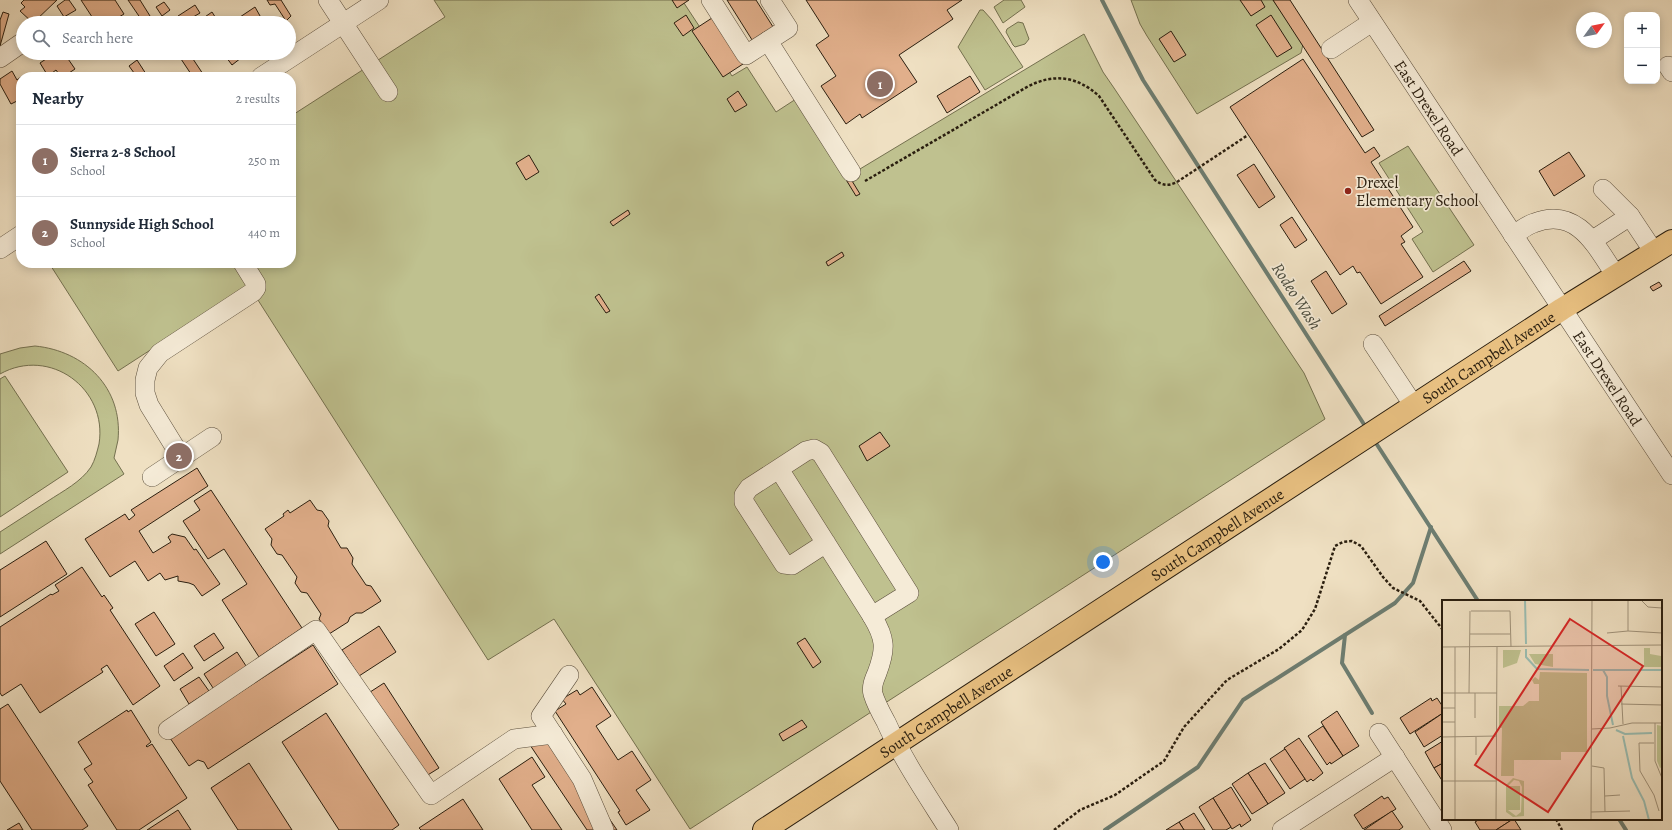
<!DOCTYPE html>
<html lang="en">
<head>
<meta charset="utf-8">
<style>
	body { margin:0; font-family:Alegreya,serif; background:#f2f2f3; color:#1f2937 }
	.controls { position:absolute; right:12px; top:12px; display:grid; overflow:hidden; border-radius:8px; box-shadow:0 2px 10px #0003 }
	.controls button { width:36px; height:36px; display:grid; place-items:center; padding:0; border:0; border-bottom:1px solid #e0e1e3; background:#fff; color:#1f2937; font:20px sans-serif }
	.compass { position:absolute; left:1576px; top:12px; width:36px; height:36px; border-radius:50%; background:#fff; box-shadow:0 2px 10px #0003; rotate:57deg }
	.you { position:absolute; left:1103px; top:562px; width:14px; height:14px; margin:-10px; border:3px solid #fff; border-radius:50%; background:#1a73e8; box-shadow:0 0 0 6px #1a73e833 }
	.badge { display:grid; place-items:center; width:26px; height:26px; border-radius:50%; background:#db2777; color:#fff; font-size:13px; font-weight:700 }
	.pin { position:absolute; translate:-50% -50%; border:2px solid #fff; box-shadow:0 1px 4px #0006 }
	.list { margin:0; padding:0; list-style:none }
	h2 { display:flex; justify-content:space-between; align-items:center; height:52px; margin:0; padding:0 16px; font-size:17px }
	h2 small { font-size:13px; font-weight:400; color:#747a83 }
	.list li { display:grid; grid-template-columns:26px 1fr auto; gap:12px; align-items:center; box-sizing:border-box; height:72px; padding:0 16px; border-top:1px solid #e0e1e3 }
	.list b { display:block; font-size:15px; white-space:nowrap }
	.list p { margin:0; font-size:13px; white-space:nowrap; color:#747a83 }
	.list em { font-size:13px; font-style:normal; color:#747a83 }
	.icon { flex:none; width:22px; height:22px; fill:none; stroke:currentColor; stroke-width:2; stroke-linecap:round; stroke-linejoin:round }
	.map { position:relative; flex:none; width:1672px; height:830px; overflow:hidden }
	.search { position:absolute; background:#fff; box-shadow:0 2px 10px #0003; left:16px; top:16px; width:280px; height:44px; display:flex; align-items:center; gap:10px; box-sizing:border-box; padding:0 14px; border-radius:22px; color:#747a83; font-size:15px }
	.panel { position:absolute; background:#fff; box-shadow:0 2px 10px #0003; left:16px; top:72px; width:280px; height:196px; border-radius:16px }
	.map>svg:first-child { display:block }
	.green { fill:#bfc18f; stroke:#74704f }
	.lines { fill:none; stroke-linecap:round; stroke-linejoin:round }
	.stream { stroke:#6d7d71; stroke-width:4 }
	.building { fill:#e1af8b; stroke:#2a1e0f }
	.minor-casing { stroke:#5b4e3c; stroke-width:20 }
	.major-casing { stroke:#2a1e0f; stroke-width:24 }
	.path { stroke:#2a1e0f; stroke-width:2.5; stroke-dasharray:3 2; stroke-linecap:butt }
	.minor { stroke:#f5ebd7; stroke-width:19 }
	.major { stroke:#e8c081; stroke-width:22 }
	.poi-dot { fill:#8f2418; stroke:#f5ebd7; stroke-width:1.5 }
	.labels { text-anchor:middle; stroke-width:3.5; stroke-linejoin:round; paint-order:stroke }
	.street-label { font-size:16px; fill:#2a1e0f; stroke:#f5ebd7 }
	.poi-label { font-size:16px; fill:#2a1e0f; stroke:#f5ebd7; text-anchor:start }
	.water-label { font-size:17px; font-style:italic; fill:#4c4e40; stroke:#f5ebd7 }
	.inset-river { fill:none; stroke:#9abdb2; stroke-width:2 }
	.inset-road { fill:none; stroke:#a0927a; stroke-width:1 }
	.view { fill:#d62828; fill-opacity:0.15; stroke:#d62828; stroke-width:2 }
	.inset-edge { fill:none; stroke:#2a1e0f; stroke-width:2 }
</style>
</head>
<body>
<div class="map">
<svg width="1672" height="830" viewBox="0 0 1672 830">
	<rect width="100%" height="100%" fill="#efe0c2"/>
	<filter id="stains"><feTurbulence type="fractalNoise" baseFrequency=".005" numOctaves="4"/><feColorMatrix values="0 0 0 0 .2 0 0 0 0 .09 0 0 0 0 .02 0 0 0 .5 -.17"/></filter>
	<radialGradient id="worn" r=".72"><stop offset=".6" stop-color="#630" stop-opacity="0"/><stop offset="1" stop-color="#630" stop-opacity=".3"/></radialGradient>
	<g class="green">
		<polygon points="434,0 682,0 732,76 747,67 776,112 796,99 845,178 1084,34 1103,72 1114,88 1304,373 1325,419 690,829 554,619 488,660 249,286 118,371 49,263 291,263 291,116 445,17"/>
		<polygon points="1004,0 1021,0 1025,7 1003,23 994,7"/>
		<polygon points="1131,0 1273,0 1303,44 1301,53 1197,114 1147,36 1140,24"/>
		<polygon points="980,10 983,10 992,20 1023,67 985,90 958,47"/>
		<polygon points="1018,22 1023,23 1029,39 1025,44 1015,47 1013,45 1006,32 1007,29"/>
		<polygon points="1408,146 1474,245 1433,272 1412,239 1423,232 1379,163"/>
		<path d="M35 346C85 351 123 388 118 440 117 446 115 452 114 458L124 474 0 554V532C16 522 32 511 48 501 63 491 81 482 91 467 95 460 97 452 99 444 108 389 50 346 0 374V354L20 348Z"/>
		<polygon points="5,376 68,472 0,517 0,379"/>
	</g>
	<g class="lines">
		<g class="stream">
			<polyline points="1102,0 1143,80 1367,429"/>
			<polyline points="1374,440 1478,601"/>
			<polyline points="1345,635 1342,663 1372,713"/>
			<polyline points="1619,819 1626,830"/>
			<polyline points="1105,830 1198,767 1243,700 1395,603 1413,583 1431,527"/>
		</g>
	</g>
	<g class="building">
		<polygon points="24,0 57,0 33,23 20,11 25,7 21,3"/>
		<polygon points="65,0 69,0 76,10 64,17 57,6"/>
		<polygon points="81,0 115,0 124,14 114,20 116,23 96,23"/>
		<polygon points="128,0 140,0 150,16 143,22"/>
		<polygon points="267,0 281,0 291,16 286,21 275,4 270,5"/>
		<polygon points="672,0 689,0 677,8"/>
		<polygon points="727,0 756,0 775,30 754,43"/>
		<polygon points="806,0 962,0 947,10 953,19 899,55 917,82 862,118 860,114 846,124 821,86 836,76 816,45 829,36"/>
		<polygon points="1240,0 1261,0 1265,7 1251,16"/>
		<polygon points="1273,0 1290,0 1374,130 1362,137"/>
		<polygon points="164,2 170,10 162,16 156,7"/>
		<polygon points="195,5 200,13 183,23 178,16"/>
		<polygon points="255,7 264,23 243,23 240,17"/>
		<polygon points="3,12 9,14 0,46 0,20"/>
		<polygon points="212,12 219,23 201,23 199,21"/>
		<polygon points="686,15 694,28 683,36 674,23"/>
		<polygon points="1271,15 1292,48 1277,57 1256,25"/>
		<polygon points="712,18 743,64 723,77 692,31"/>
		<polygon points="1171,31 1186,55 1174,62 1159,39"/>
		<polygon points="55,53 64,53 75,69 63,77 61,77 56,70 48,76 40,63"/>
		<polygon points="177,53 189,53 205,77 193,77"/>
		<polygon points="223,53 238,53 241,58 232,65"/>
		<polygon points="1303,59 1365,153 1374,147 1380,156 1371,162 1413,227 1401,236 1405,242 1401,244 1423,277 1381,304 1360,272 1357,273 1353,266 1340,275 1230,107"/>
		<polygon points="137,60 148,77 137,77 129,66"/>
		<polygon points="12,71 17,80 21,77 21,99 11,104 0,84 0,79"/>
		<polygon points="970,76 980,92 947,113 937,96"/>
		<polygon points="738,91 747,105 735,112 727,99"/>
		<polygon points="1569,152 1585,176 1554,196 1539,171"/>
		<polygon points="529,155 539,172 526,180 516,163"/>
		<polygon points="1254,164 1275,197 1259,208 1237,175"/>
		<polygon points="849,176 860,194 856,196 845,178"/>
		<polygon points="628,210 630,214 613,226 610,222"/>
		<polygon points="1292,217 1307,240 1295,248 1280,225"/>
		<polygon points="842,252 844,256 828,266 826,262"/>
		<polygon points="1464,261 1471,271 1385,326 1379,316"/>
		<polygon points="1326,271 1347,304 1332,314 1311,281"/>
		<polygon points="1659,282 1662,286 1653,291 1650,287"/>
		<polygon points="599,294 610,311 606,313 595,297"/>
		<polygon points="880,432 890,446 867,461 859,446"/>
		<polygon points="197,468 208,486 139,531 153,553 171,542 168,537 172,534 185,537 194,550 196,549 220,584 202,596 194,585 189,583 178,581 178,576 165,580 160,573 148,581 135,561 110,577 85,539 125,514 129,520 135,515 131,510"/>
		<polygon points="211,490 302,628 259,657 222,600 247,584 224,549 208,559 183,521 200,510 194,501"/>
		<polygon points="310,500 317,510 322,511 329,521 328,526 341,548 347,548 353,558 352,564 366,585 371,586 381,601 362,613 356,613 350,617 348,622 329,634 319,619 321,614 307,593 301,592 295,583 297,577 282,555 277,554 271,545 272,539 265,529 284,516 283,514 288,510 290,513"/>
		<polygon points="46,541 67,574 0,617 0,570"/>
		<polygon points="82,567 102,597 104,595 113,608 110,610 160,686 133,705 107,665 101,669 103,672 40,713 21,684 2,696 0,693 0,627 51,594 52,595 59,591 55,585"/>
		<polygon points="154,612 175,644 156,656 135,624"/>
		<polygon points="379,626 396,652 359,676 342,650"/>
		<polygon points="214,633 224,648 204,661 194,646"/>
		<polygon points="805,638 821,662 813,668 797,643"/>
		<polygon points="313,645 338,684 208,769 204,762 198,760 189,766 170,738"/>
		<polygon points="237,652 248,669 215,691 204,674"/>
		<polygon points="183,653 193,668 174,681 164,666"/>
		<polygon points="199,677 209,691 189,704 180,689"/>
		<polygon points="384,683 439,768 418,781 364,696"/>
		<polygon points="592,687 611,716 596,726 618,760 632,751 651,780 636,790 650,810 626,825 618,812 620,811 555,711 566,704 562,699 577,690 580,695"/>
		<polygon points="1431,698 1432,701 1437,698 1443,707 1443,713 1410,734 1400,718"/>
		<polygon points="8,704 88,826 82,830 32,830 0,781 0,709"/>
		<polygon points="127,710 128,712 131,710 151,742 146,746 147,747 152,744 187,798 139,830 117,830 88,785 93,782 84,769 92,764 78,742"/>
		<polygon points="1337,711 1359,746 1343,756 1321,722"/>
		<polygon points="326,713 399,825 392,830 339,830 282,742"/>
		<polygon points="1443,713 1443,735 1424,747 1415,732"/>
		<polygon points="802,720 807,727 783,741 779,734"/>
		<polygon points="1323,726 1343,756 1331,764 1330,762 1327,765 1308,736"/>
		<polygon points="550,732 617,830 587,830 530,745"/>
		<polygon points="1299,738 1323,773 1313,781 1311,779 1307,782 1284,748"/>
		<polygon points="1443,741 1443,763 1434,768 1425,752"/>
		<polygon points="1285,749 1305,779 1290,789 1270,759"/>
		<polygon points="532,757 545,777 532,785 562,830 532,830 499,779"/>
		<polygon points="249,763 292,830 238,830 211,788"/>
		<polygon points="1265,763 1285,793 1268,804 1248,773"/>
		<polygon points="1443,763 1443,782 1434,768"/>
		<polygon points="1248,773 1268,804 1252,814 1232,784"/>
		<polygon points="1231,787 1251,820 1241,827 1240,824 1232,829 1213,798"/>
		<polygon points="1382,796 1384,799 1388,797 1396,809 1363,829 1354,815"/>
		<polygon points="1213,798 1231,827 1226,830 1213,830 1199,807"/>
		<polygon points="463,799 483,830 421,830 419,828"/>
		<polygon points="178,810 191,830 147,830"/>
		<polygon points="1392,811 1403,827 1399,830 1364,830"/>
		<polygon points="1194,813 1205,830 1184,830 1179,822"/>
		<polygon points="1480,819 1513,819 1496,830 1480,830 1475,822"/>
		<polygon points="1514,819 1521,830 1496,830 1513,819"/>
		<polygon points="1179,822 1184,830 1166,830"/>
		<polygon points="19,823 23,830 7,830"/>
	</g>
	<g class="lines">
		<defs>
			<g id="minor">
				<polyline points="328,0 388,92"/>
				<polyline points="711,0 746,55 788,28 770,0"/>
				<path id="s1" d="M1358 0 1672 475"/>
				<polyline points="768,41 851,172"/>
				<polyline points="1331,49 1372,22"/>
				<polyline points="0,58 23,42"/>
				<polyline points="1668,66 1672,72"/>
				<polyline points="261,77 379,0"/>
				<polyline points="1603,189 1630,216"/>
				<path d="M1513 235C1520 231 1527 225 1534 223 1577 206 1596 246 1616 276"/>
				<polyline points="1593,240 1630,216 1654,252"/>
				<polyline points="0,249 21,235"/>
				<polyline points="1373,344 1414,406"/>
				<polyline points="181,457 149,405 145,393 145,380 148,368 160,353 253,292 256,288 256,284 243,263"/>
				<polyline points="779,469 872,616 909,593 821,453 814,449 806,451 749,488 744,495 744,502 784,564 792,565 826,543"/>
				<polyline points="152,477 212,437"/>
				<path d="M872 616C886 639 886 649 877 673 874 680 871 687 873 694 876 704 881 713 886 722 903 760 927 795 949 830"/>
				<polyline points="569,675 541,716 582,779 604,830"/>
				<polyline points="168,730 316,630 431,795 514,739 553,734"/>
				<polyline points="1379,733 1442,830"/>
				<polyline points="1282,830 1395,757"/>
			</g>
			<g id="major">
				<path id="s2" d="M764 830 1562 309 1672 241"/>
			</g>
		</defs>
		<use href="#minor" class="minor-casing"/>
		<use href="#major" class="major-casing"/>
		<g class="path">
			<path d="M865 181 1027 87C1053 73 1077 76 1099 96L1155 180C1163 186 1169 186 1177 182L1248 135"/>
			<polyline points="1556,819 1562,830"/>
			<polyline points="1054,830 1080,810 1115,795 1164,761 1184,727 1227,680 1279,649 1302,630 1315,609 1335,546 1343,542 1352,541 1361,546 1383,577 1393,588 1420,601 1443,630"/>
		</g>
		<use href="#minor" class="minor"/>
		<use href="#major" class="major"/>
	</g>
	<circle class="poi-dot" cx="1348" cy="191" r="4"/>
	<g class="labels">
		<g class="street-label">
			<text dy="6" stroke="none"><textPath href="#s1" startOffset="129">East Drexel Road</textPath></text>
			<text dy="6" stroke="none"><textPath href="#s2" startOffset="865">South Campbell Avenue</textPath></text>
			<text dy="6" stroke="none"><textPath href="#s1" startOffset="453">East Drexel Road</textPath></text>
			<text dy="6" stroke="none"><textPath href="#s2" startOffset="541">South Campbell Avenue</textPath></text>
			<text dy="6" stroke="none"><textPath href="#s2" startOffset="217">South Campbell Avenue</textPath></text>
		</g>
		<g class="poi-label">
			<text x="1356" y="188">Drexel<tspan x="1356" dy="18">Elementary School</tspan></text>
		</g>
		<g class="water-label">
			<text transform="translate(1297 296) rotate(57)" y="6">Rodeo Wash</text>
		</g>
	</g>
	<g transform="translate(1442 600)">
		<rect width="220" height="220" fill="#efe0c2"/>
		<path d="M202 48H208V54L219 56 220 53V67H202ZM79 50 75 63 61 68V50ZM87 54H111V67L93 64ZM98 72 145 73V152H119V160H72V176H59L60 128 57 127V106H81L87 101H97V84H92L90 80 93 77 97 80ZM215 125 220 126V167L218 168 215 161ZM71 178 82 181V216L71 217 64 212V185ZM72 180 77 181 80 187 79 212 74 216 66 210H78V186H66Z" fill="#bfc18f" fill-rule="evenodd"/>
		<path class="inset-river" d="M83 0 84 44M84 49V57L95 69 147 70M151 70H220M161 70 165 77V96L171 125M174 130 183 134 210 133M181 136 190 178 202 201 207 220"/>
		<path class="inset-road" d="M186 0V31M199 0 206 7 220 8M29 11H68M68 11 69 47M165 33 186 31 220 33M28 34H68M0 47 220 45M13 47V220M176 86 220 87M179 86 181 124M0 93H55M27 93 28 11M33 93V118M179 104 220 105M0 108H13M0 122H13M213 123V161L220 178M150 129 168 128 190 123H220M0 137 55 136M34 137V155M197 143 198 171 212 195 217 211M197 143H212M150 166 162 168 163 212M0 181H55M163 196 178 195M149 212 188 211M54 220 55 47M149 220 150 0"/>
		<path class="view" d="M128 19 201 66 106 212 33 165Z"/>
		<rect width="220" height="220" class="inset-edge"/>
	</g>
	<rect width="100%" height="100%" filter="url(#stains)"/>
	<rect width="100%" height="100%" fill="url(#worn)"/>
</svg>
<div class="controls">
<button>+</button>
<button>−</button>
</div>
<svg class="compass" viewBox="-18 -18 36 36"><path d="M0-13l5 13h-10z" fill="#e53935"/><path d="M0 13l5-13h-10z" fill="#747a83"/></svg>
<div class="you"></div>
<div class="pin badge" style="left:880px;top:84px;background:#8d6e63">1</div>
<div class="pin badge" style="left:179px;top:456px;background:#8d6e63">2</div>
<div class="search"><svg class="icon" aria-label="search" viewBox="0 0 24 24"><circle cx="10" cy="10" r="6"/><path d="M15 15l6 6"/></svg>Search here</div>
<section class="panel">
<h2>Nearby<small>2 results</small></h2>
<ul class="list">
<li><span class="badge" style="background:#8d6e63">1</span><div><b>Sierra 2-8 School</b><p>School</p></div><em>250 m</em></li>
<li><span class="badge" style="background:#8d6e63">2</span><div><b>Sunnyside High School</b><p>School</p></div><em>440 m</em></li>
</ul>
</section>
</div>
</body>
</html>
